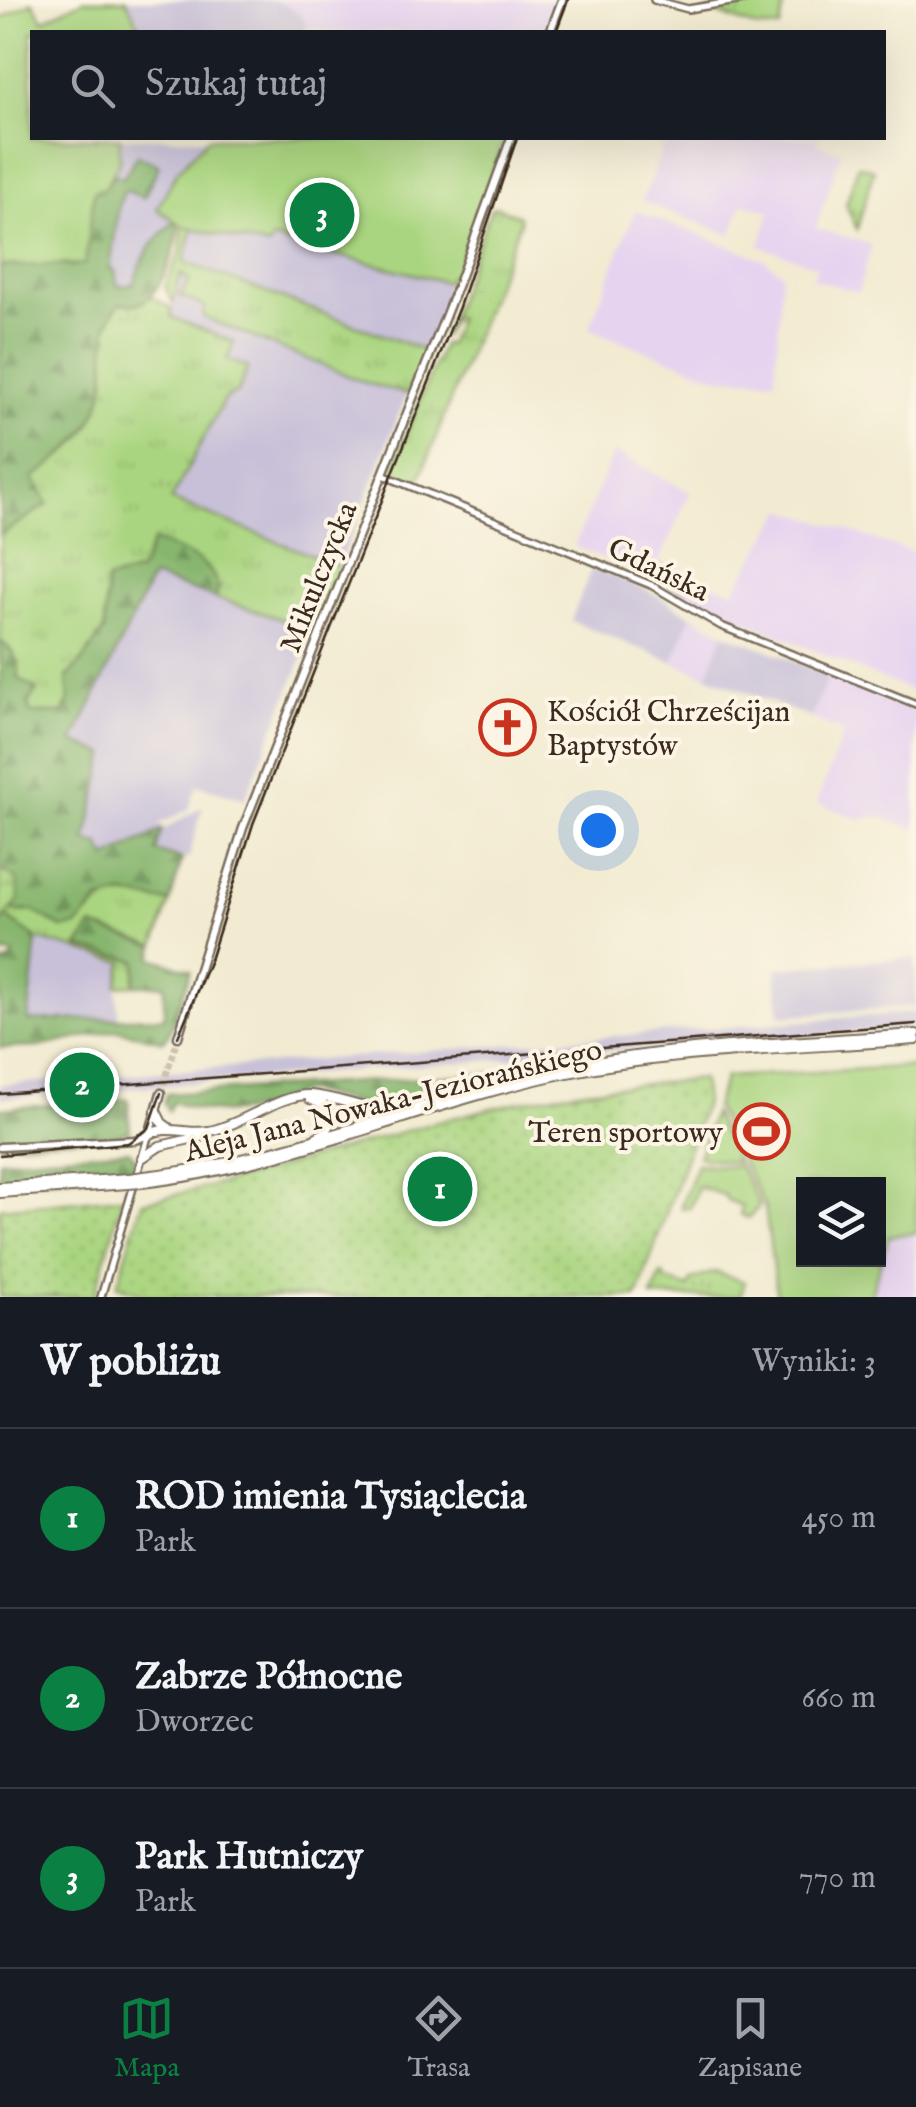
<!DOCTYPE html>
<html lang="pl">
<head>
<meta charset="utf-8">
<style>
	body { margin:0; font-family:"IM FELL English",serif; background:#20242c; color:#f1f3f6 }
	.controls { position:absolute; right:30px; bottom:30px; display:grid; overflow:hidden; border-radius:0px; box-shadow:0 10px 40px #0002 }
	.controls button { width:90px; height:90px; display:grid; place-items:center; padding:0; border:0; border-bottom:2px solid #363941; background:#171b24; color:#f1f3f6; font:50px sans-serif }
	.you { position:absolute; left:598px; top:830px; width:35px; height:35px; margin:-25px; border:8px solid #fff; border-radius:50%; background:#1a73e8; box-shadow:0 0 0 15px #1a73e833 }
	.badge { display:grid; place-items:center; width:65px; height:65px; border-radius:50%; background:#0b8043; color:#fff; font-size:32px; font-weight:700 }
	.pin { position:absolute; translate:-50% -50%; border:5px solid #fff; box-shadow:0 2px 10px #0006 }
	.list { margin:0; padding:0; list-style:none }
	h2 { display:flex; justify-content:space-between; align-items:center; height:130px; margin:0; padding:0 40px; font-size:42px }
	h2 small { font-size:32px; font-weight:400; color:#9ea1a6 }
	.list li { display:grid; grid-template-columns:65px 1fr auto; gap:30px; align-items:center; box-sizing:border-box; height:180px; padding:0 40px; border-top:2px solid #363941 }
	.list b { display:block; font-size:38px; white-space:nowrap }
	.list p { margin:0; font-size:32px; white-space:nowrap; color:#9ea1a6 }
	.list em { font-size:32px; font-style:normal; color:#9ea1a6 }
	.icon { flex:none; width:55px; height:55px; fill:none; stroke:currentColor; stroke-width:2; stroke-linecap:round; stroke-linejoin:round }
	.map { position:relative; flex:none; width:916px; height:1297px; overflow:hidden }
	.search { position:absolute; background:#171b24; box-shadow:0 10px 40px #0002; left:30px; right:30px; top:30px; height:110px; display:flex; align-items:center; gap:25px; box-sizing:border-box; padding:0 35px; border-radius:0px; color:#9ea1a6; font-size:38px }
	.sheet { height:670px; background:#171b24 }
	nav { display:flex; justify-content:space-around; align-items:center; box-sizing:border-box; height:140px; border-top:2px solid #363941; background:#171b24; font-size:28px; color:#9ea1a6 }
	nav a { display:grid; justify-items:center; gap:5px }
	nav .on { color:#0b8043 }
	.map>svg:first-child { display:block }
	.built { fill:#e6d3f0 }
	.industrial { fill:#c8c0d8 }
	.grass { fill:url(#grass-tufts); stroke:#72804f; stroke-width:2.5 }
	.forest { fill:url(#forest-firs); stroke:#617046; stroke-width:2.5 }
	.wetland { fill:url(#wetland-marsh); stroke:#72804f; stroke-width:2.5 }
	.park { fill:#aad580; stroke:#72804f; stroke-width:2.5; fill-rule:evenodd }
	.garden { fill:url(#garden-dots); stroke:#72804f; stroke-width:2.5 }
	.lines { fill:none; stroke-linecap:round; stroke-linejoin:round }
	.secondary-tunnel { stroke:#cdc4ad; stroke-width:6; stroke-dasharray:6 3; stroke-linecap:butt }
	.tertiary-casing { stroke:#7b6e5d; stroke-width:10 }
	.secondary-casing { stroke:#7b6e5d; stroke-width:11 }
	.primary-casing { stroke:#7b6e5d; stroke-width:12 }
	.tertiary { stroke:#fff; stroke-width:5 }
	.secondary { stroke:#fff; stroke-width:6 }
	.primary { stroke:#fff; stroke-width:8 }
	.tram { stroke:#3b2a1e; stroke-width:2.5 }
	.rail { stroke:#3b2a1e; stroke-width:2.5 }
	.primary-bridge-casing { stroke:#7b6e5d; stroke-width:12; stroke-linecap:butt }
	.primary-bridge { stroke:#fff; stroke-width:8 }
	.labels { text-anchor:middle; stroke-width:8; stroke-linejoin:round; paint-order:stroke }
	.street-label { font-size:30px; fill:#3b2a1e; stroke:#fcf5e5 }
	.poi-label { font-size:30px; fill:#3b2a1e; stroke:#fcf5e5; text-anchor:start }
</style>
</head>
<body>
<div class="map">
<svg width="916" height="1297" viewBox="0 0 916 1297">
	<defs>
		<pattern id="grass-tufts" width="24" height="20" patternUnits="userSpaceOnUse" patternTransform="scale(2.5)"><rect width="24" height="20" fill="#aad580"/><path d="M3 7l-1-3M5 7V3M7 7l1-3M15 17l-1-3M17 17v-4M19 17l1-3" fill="none" stroke="#93b76e"/></pattern>
		<pattern id="forest-firs" width="22" height="20" patternUnits="userSpaceOnUse" patternTransform="scale(2.5)"><rect width="22" height="20" fill="#87b66e"/><path d="M5 1l3.5 6h-7zM16 11l3.5 6h-7z" fill="#70945a"/></pattern>
		<pattern id="wetland-marsh" width="20" height="14" patternUnits="userSpaceOnUse" patternTransform="scale(2.5)"><rect width="20" height="14" fill="#aad580"/><path d="M1 5h8M5 5V1M11 12h8M15 12V8" fill="none" stroke="#93b76e"/></pattern>
		<pattern id="garden-dots" width="8" height="8" patternUnits="userSpaceOnUse" patternTransform="scale(2.5)"><rect width="8" height="8" fill="#aad580"/><path d="M2 2h.1M6 6h.1" fill="none" stroke="#93b76e" stroke-width="1.8" stroke-linecap="round"/></pattern>
	</defs>
	<rect width="100%" height="100%" fill="#fcf5e5"/>
	<filter id="ink" filterUnits="userSpaceOnUse"><feTurbulence type="fractalNoise" baseFrequency=".01" numOctaves="2"/><feDisplacementMap in="SourceGraphic" scale="20" xChannelSelector="R" yChannelSelector="G"/><feConvolveMatrix kernelMatrix="1 2 1 2 8 2 1 2 1" color-interpolation-filters="sRGB"/></filter>
	<filter id="wash" filterUnits="userSpaceOnUse"><feTurbulence type="fractalNoise" baseFrequency=".0048" numOctaves="4" result="noise"/><feDisplacementMap in="SourceGraphic" scale="40" xChannelSelector="R" yChannelSelector="G"/><feGaussianBlur stdDeviation="2.25" result="paint"/><feColorMatrix in="noise" values="0 0 0 0 0 0 0 0 0 0 0 0 0 0 0 0 0 1.4 0 .05"/><feComposite in="paint" operator="in"/></filter>
	<g filter="url(#wash)">
		<rect width="100%" height="100%" fill="#f2ebd1"/>
		<g class="built">
			<polygon points="275,0 556,0 544,32 334,32 307,27 301,15"/>
			<polygon points="667,138 819,138 817,144 841,152 816,228 872,245 858,292 813,279 817,266 760,246 770,211 743,203 731,235 642,201"/>
			<polygon points="635,211 763,259 782,273 775,380 717,377 589,329"/>
			<polygon points="614,452 690,492 652,579 574,546"/>
			<polygon points="784,509 916,553 916,693 685,596 693,578 734,591"/>
			<polygon points="691,615 724,633 707,676 673,662"/>
			<polygon points="829,675 916,711 916,829 877,816 859,819 817,803 844,732 811,718"/>
			<polygon points="916,1233 916,1297 870,1297 889,1235"/>
		</g>
		<g class="industrial">
			<polygon points="126,0 275,0 301,15 307,27 302,32 135,32 139,26 137,18"/>
			<polygon points="120,138 208,138 177,172 158,208 178,222 173,223 139,265 134,283 127,286 117,285 110,269 119,204 125,190 144,198 115,174"/>
			<polygon points="193,227 269,246 271,239 446,282 446,302 426,351 183,262"/>
			<polygon points="180,274 190,281 185,300 205,307 204,317 366,383 407,394 339,566 171,500 225,397 238,391 227,360 234,342 170,317"/>
			<polygon points="659,563 694,576 685,596 652,579"/>
			<polygon points="592,567 647,590 691,615 673,662 571,621"/>
			<polygon points="152,577 314,630 245,799 197,785 189,809 159,824 163,830 203,806 189,858 182,859 155,851 161,832 106,858 86,841 106,755 73,742"/>
			<polygon points="724,633 829,675 811,718 707,676"/>
			<polygon points="37,939 124,962 117,986 118,1018 27,1021"/>
			<polygon points="916,958 916,1006 780,1016 776,968"/>
			<polygon points="916,1012 916,1027 0,1098 0,1085"/>
		</g>
		<g class="grass">
			<polygon points="775,0 785,0 780,28 758,28 709,11"/>
			<polygon points="858,165 874,170 857,229 846,205"/>
			<polygon points="496,207 519,216 520,222 418,483 396,474 393,466 443,344 448,345 458,318 452,317 443,337 491,208"/>
			<polygon points="183,226 193,227 184,262 426,351 407,394 366,383 203,317 205,307 180,296 189,281 181,274 173,303 165,287 180,253"/>
			<path d="M150 296 172 309 171 317 234 342 227 360 248 367 238 392 225 398 171 500 339 566 314 630 216 598 219 586 140 571 107 580 104 630 81 663 67 677 69 700 62 713H30L18 678V662L0 641V535L48 504 32 478C55 462 82 444 94 417 109 382 93 333 120 303L139 304Z"/>
			<path d="M0 870 20 912 33 911 78 925C109 886 124 895 170 902L155 946 93 926 79 946 137 961 134 985 117 986 123 962 37 939 7 918 0 924Z"/>
			<polygon points="325,1102 326,1101 385,1114 330,1132 334,1116"/>
			<polygon points="713,1113 738,1163 698,1157"/>
			<polygon points="697,1164 740,1167 760,1206 748,1218 740,1214 742,1206 727,1200 724,1195 698,1187 690,1208 682,1208 681,1205"/>
			<polygon points="715,1272 745,1282 740,1297 652,1297 661,1274 664,1275 664,1279 688,1288 691,1280"/>
		</g>
		<g class="forest">
			<path d="M137 155 159 165 144 198 125 190 119 204 110 269 115 270 117 285 127 286 134 283C141 257 153 241 173 223L179 225C178 246 161 298 137 304 132 305 126 303 120 303 96 329 111 363 103 394 93 432 63 457 33 478L48 504 0 535V266L85 264 94 190 105 188 115 174 123 178Z"/>
			<path d="M153 541C179 550 224 563 216 598L152 577 73 742 106 754 86 841 99 844 107 858 162 830 156 851 182 859 170 902 123 895 98 901 78 926 62 928 33 911H14L6 871 0 870V641C16 652 18 659 18 678L37 690 28 703 30 713H62L69 700 67 677 81 663 104 630 107 580 140 571Z"/>
			<polygon points="7,917 37,939 28,1021 164,1017 164,985 134,985 137,961 78,947 92,926 155,946 152,958 191,970 170,1031 164,1041 117,1030 38,1047 0,1048 0,965 12,959 13,954 0,953 0,924"/>
			<path d="M517 1072 382 1104 364 1105 307 1091C290 1093 277 1103 261 1108 233 1116 199 1112 173 1102L168 1111 164 1103 167 1094Z"/>
			<polygon points="128,1099 130,1131 115,1136 0,1144 0,1109"/>
			<polygon points="129,1150 136,1159 132,1172 0,1183 0,1160"/>
		</g>
		<polygon class="wetland" points="0,870 17,879 19,900 0,924"/>
		<g class="park">
			<polygon points="83,0 126,0 139,26 135,32 32,32 32,138 120,138 119,162 105,188 94,191 85,264 0,266 0,19 33,2 43,20"/>
			<polygon points="208,138 505,138 457,269 446,282 272,239 269,247 183,226 157,209 177,172"/>
			<path d="M916 1066V1233L889 1236 870 1297H777L765 1207 715 1107 725 1077ZM878 1184V1260H804V1184Z"/>
		</g>
		<g class="garden">
			<path d="M702 1079 705 1102 637 1297H153L117 1286 142 1202C284 1173 421 1118 565 1093 610 1086 657 1084 702 1079Z"/>
			<polygon points="123,1197 94,1297 0,1297 0,1208"/>
		</g>
	</g>
	<g filter="url(#ink)">
		<g class="lines">
			<polyline class="secondary-tunnel" points="161,1093 178,1037"/>
			<defs>
				<g id="tertiary">
					<polyline points="654,0 688,9 743,0"/>
					<polyline points="383,475 651,585 721,626 916,704"/>
					<polyline points="101,1297 148,1137"/>
				</g>
				<g id="secondary">
					<polyline points="550,32 562,0"/>
					<polyline points="178,1037 243,828 458,284 511,138"/>
					<polyline points="0,1147 135,1140 149,1135 161,1093"/>
				</g>
				<g id="primary">
					<polyline points="310,1099 324,1105 332,1117 326,1132 317,1137"/>
					<polyline points="156,1111 162,1123 169,1128"/>
					<path d="M149 1135C165 1124 189 1135 209 1131 242 1125 279 1094 310 1095 342 1097 369 1114 401 1110"/>
					<polyline points="142,1158 160,1146 208,1135"/>
					<path d="M144 1176C283 1161 411 1103 547 1072 666 1044 794 1043 916 1034"/>
					<path d="M142 1183C284 1167 414 1107 553 1076 671 1051 796 1049 916 1040"/>
					<polyline points="0,1187 129,1178"/>
					<polyline points="0,1193 128,1184"/>
				</g>
			</defs>
			<use href="#tertiary" class="tertiary-casing"/>
			<use href="#secondary" class="secondary-casing"/>
			<use href="#primary" class="primary-casing"/>
			<use href="#tertiary" class="tertiary"/>
			<use href="#secondary" class="secondary"/>
			<use href="#primary" class="primary"/>
			<g class="tram">
				<polyline points="556,32 568,0"/>
				<polyline points="178,1037 210,960 253,824 459,307 517,138"/>
				<polyline points="0,1155 128,1143 149,1128 161,1093"/>
			</g>
			<polyline class="rail" points="0,1094 916,1024"/>
			<defs>
				<g id="primary-bridge">
					<polyline points="129,1178 144,1176"/>
					<polyline points="128,1184 142,1183"/>
				</g>
			</defs>
			<use href="#primary-bridge" class="primary-bridge-casing"/>
			<use href="#primary-bridge" class="primary-bridge"/>
		</g>
	</g>
	<defs>
		<symbol id="church-ring" viewBox="-11 -11 22 22"><circle r="9.5" fill="#fcf5e5" stroke="#c8321e" stroke-width="1.5"/><path d="M-1.2-6h2.4v3.5h3.3v2.4h-3.3V6h-2.4V-.1h-3.3v-2.4h3.3Z" fill="#c8321e"/></symbol>
		<symbol id="stadium-ring" viewBox="-11 -11 22 22"><circle r="9.5" fill="#fcf5e5" stroke="#c8321e" stroke-width="1.5"/><path d="M0-5a6.5 5 0 1 0 0 10a6.5 5 0 1 0 0-10ZM-3.5-1.8h7v3.6h-7Z" fill="#c8321e"/></symbol>
	</defs>
	<g fill-rule="evenodd">
		<use href="#church-ring" x="476" y="696" width="63" height="63"/>
		<use href="#stadium-ring" x="730" y="1100" width="63" height="63"/>
	</g>
	<g class="labels">
		<g class="street-label">
			<text transform="translate(659 569) rotate(26)" y="10">Gdańska</text>
			<text transform="translate(318 577) rotate(-68)" y="10">Mikulczycka</text>
			<text transform="translate(393 1100) rotate(-14)" y="10">Aleja Jana Nowaka-Jeziorańskiego</text>
		</g>
		<g class="poi-label">
			<text x="547" y="721">Kościół Chrześcijan<tspan x="547" dy="34">Baptystów</tspan></text>
			<text x="723" y="1142" text-anchor="end">Teren sportowy</text>
		</g>
	</g>
</svg>
<div class="controls">
<button><svg class="icon" aria-label="layers" viewBox="0 0 24 24"><path d="M12 4l9 5-9 5-9-5zM3 14l9 5 9-5"/></svg></button>
</div>
<div class="you"></div>
<div class="pin badge" style="left:440px;top:1189px">1</div>
<div class="pin badge" style="left:82px;top:1085px">2</div>
<div class="pin badge" style="left:322px;top:215px">3</div>
<div class="search"><svg class="icon" aria-label="search" viewBox="0 0 24 24"><circle cx="10" cy="10" r="6"/><path d="M15 15l6 6"/></svg>Szukaj tutaj</div>
</div>
<section class="sheet">
<h2>W pobliżu<small>Wyniki: 3</small></h2>
<ul class="list">
<li><span class="badge">1</span><div><b>ROD imienia Tysiąclecia</b><p>Park</p></div><em>450 m</em></li>
<li><span class="badge">2</span><div><b>Zabrze Północne</b><p>Dworzec</p></div><em>660 m</em></li>
<li><span class="badge">3</span><div><b>Park Hutniczy</b><p>Park</p></div><em>770 m</em></li>
</ul>
</section>
<nav>
<a class="on"><svg class="icon" aria-label="map" viewBox="0 0 24 24"><path d="M3 6l6-2 6 2 6-2v14l-6 2-6-2-6 2zM9 4v14M15 6v14"/></svg>Mapa</a>
<a><svg class="icon" aria-label="directions" viewBox="0 0 24 24"><path d="M12 3l9 9-9 9-9-9zM9 14v-3h6M13 9l2 2-2 2"/></svg>Trasa</a>
<a><svg class="icon" aria-label="saved" viewBox="0 0 24 24"><path d="M7 4h10v16l-5-4-5 4z"/></svg>Zapisane</a>
</nav>
</body>
</html>
